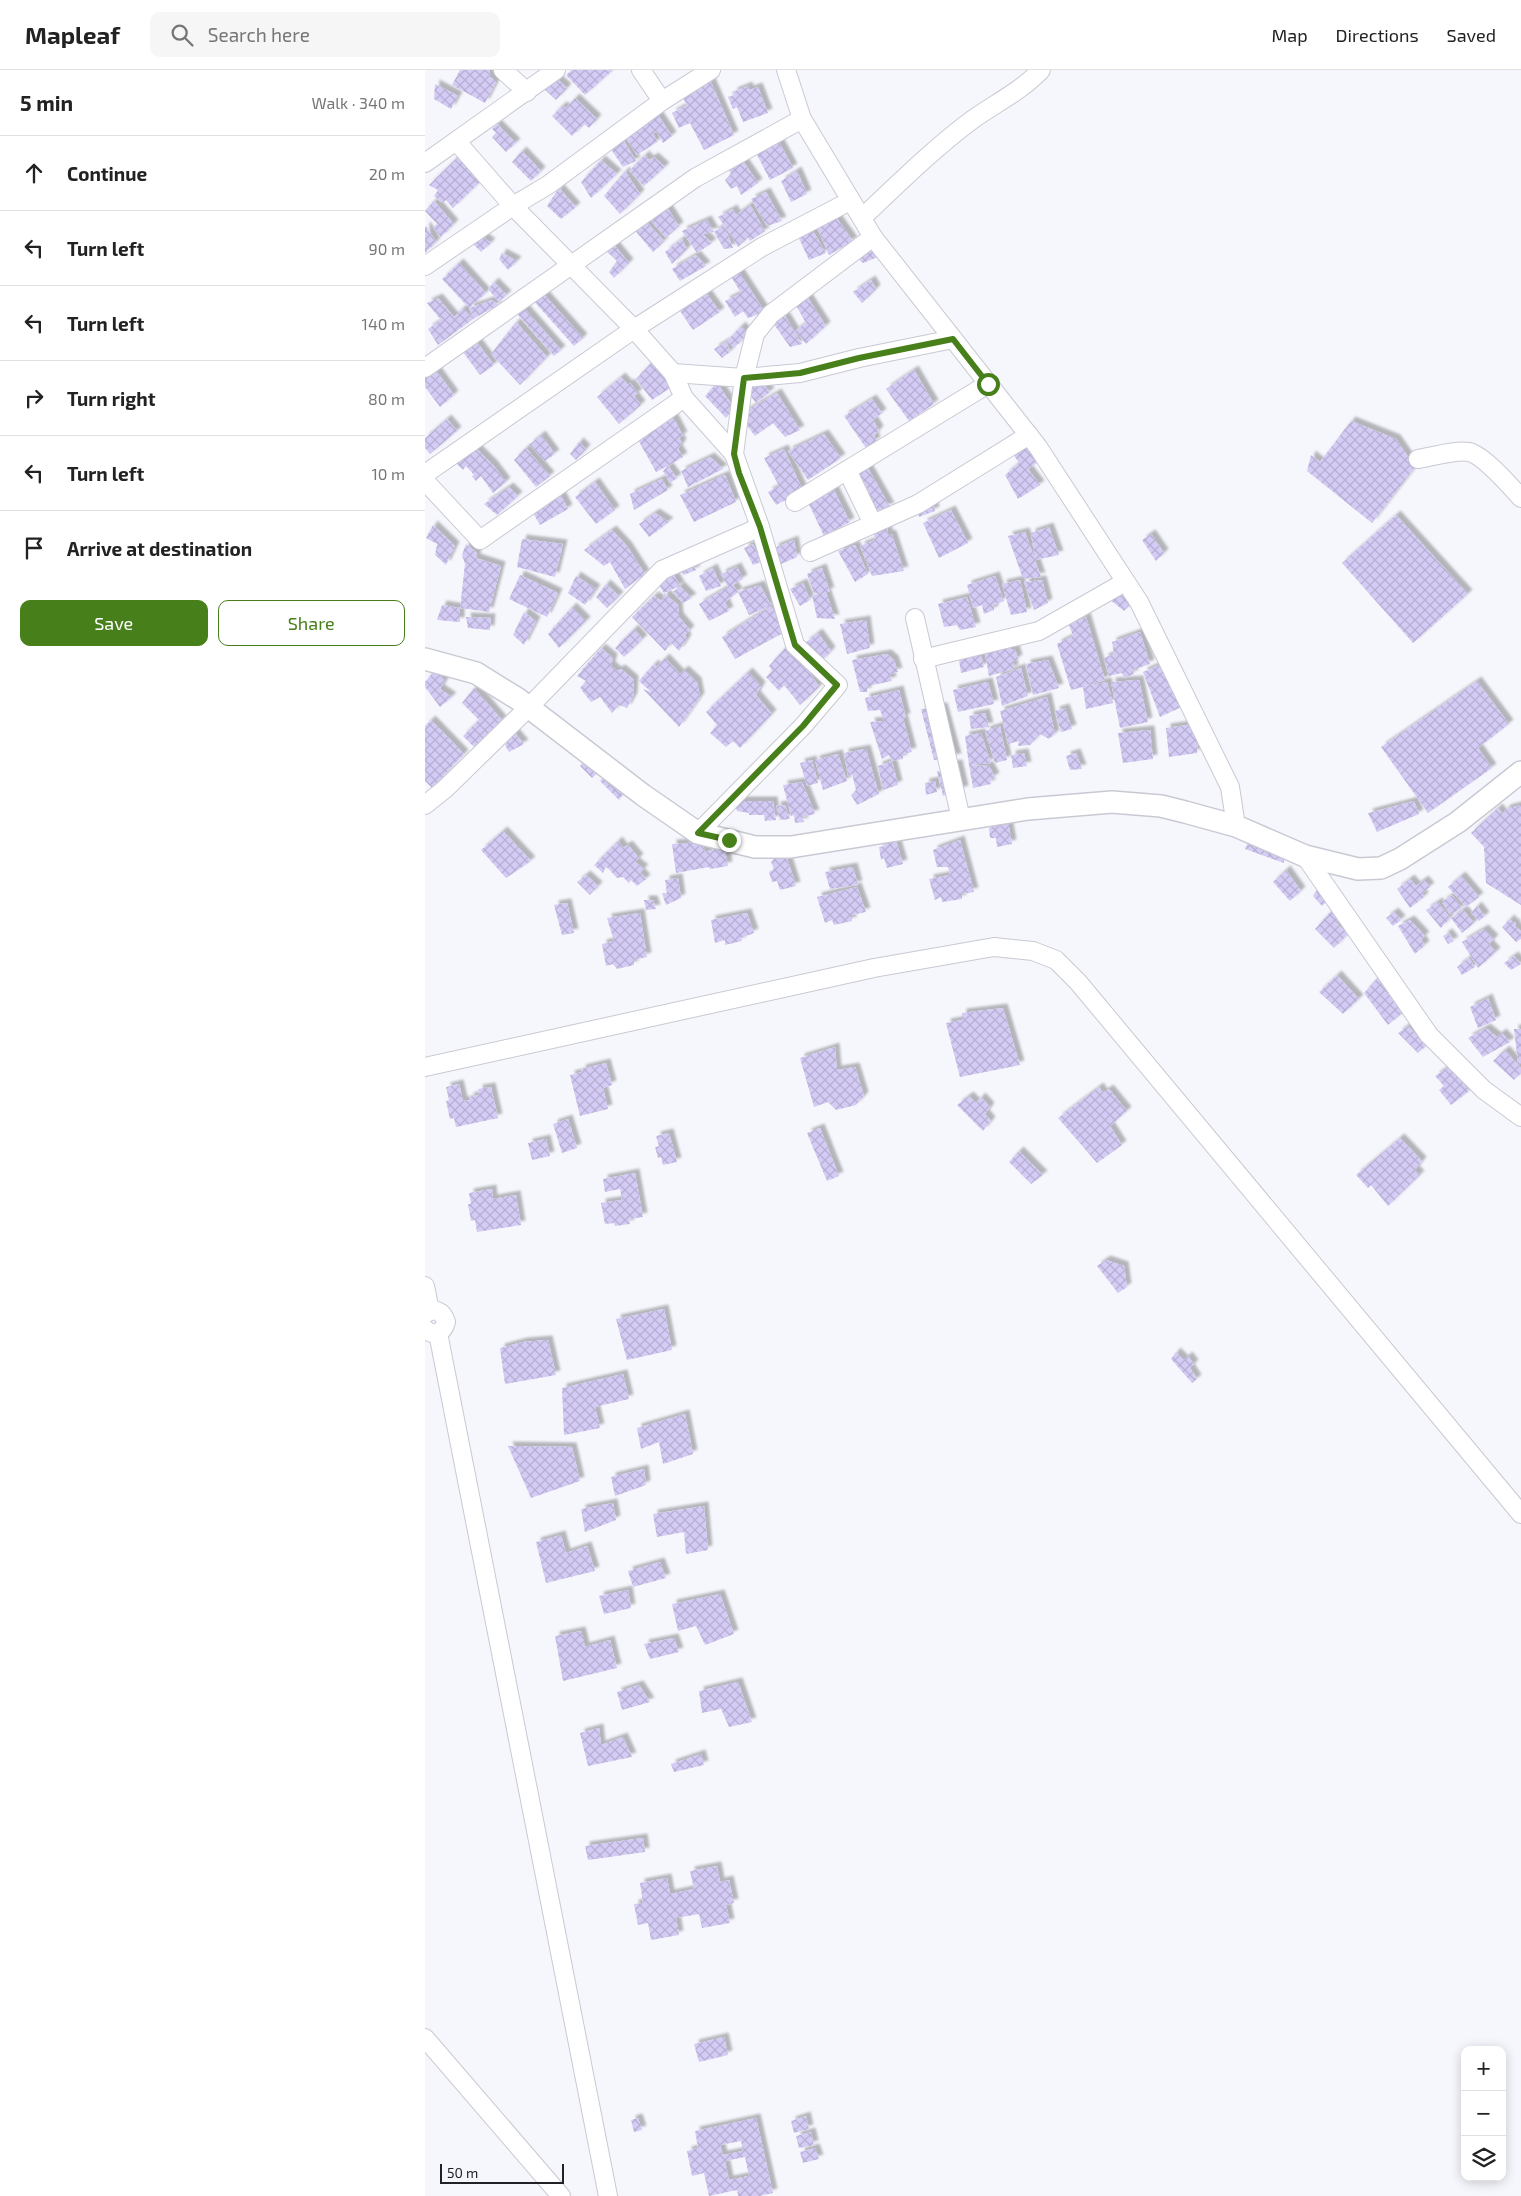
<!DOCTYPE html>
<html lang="en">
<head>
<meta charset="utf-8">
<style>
	body { margin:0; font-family:"Exo 2",sans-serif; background:#f6f6f6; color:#222 }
	.controls { position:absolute; right:15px; bottom:15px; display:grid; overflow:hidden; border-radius:10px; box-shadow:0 2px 12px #0003 }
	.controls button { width:45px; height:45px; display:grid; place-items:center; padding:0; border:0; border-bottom:1px solid #e0e0e0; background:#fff; color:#222; font:25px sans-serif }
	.scale { position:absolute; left:15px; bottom:12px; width:124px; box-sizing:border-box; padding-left:5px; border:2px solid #222226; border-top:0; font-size:14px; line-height:18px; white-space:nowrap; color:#222226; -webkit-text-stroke:4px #f6f7fd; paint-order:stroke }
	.stop { position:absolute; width:15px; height:15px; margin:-11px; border:4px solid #47801a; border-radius:50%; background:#fff }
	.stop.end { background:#47801a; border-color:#fff; box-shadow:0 1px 5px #0008 }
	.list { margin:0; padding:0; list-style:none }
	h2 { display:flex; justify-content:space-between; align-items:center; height:65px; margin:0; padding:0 20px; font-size:21px }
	h2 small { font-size:16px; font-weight:400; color:#767676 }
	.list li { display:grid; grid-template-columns:32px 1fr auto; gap:15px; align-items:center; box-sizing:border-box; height:75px; padding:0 20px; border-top:1px solid #e0e0e0 }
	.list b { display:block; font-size:19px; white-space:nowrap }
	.list em { font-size:16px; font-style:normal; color:#767676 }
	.actions { display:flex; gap:10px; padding:15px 20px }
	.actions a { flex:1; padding:11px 0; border:1px solid #47801a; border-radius:10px; text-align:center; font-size:18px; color:#47801a }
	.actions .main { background:#47801a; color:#fff }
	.icon { flex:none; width:28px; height:28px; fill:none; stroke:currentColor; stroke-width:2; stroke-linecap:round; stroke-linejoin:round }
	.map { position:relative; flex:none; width:1096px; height:2126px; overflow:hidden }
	header { display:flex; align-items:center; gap:30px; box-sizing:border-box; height:70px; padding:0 25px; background:#fff; border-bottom:1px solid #e0e0e0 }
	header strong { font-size:24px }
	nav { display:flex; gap:28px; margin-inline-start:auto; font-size:18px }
	.search { width:350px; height:45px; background:#f6f6f6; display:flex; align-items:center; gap:12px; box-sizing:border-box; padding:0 18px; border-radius:10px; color:#767676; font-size:19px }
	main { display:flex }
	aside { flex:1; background:#fff }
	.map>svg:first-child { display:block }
	.building { fill:url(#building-cross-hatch); fill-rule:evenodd; filter:url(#shadow) }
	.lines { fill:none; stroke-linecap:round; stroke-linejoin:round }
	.minor-casing { stroke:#c8c9d3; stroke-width:20 }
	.tertiary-casing { stroke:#c8c9d3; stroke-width:24 }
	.minor { stroke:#fff; stroke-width:18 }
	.tertiary { stroke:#fff; stroke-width:21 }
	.route { stroke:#47801a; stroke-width:6 }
</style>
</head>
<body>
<header>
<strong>Mapleaf</strong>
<div class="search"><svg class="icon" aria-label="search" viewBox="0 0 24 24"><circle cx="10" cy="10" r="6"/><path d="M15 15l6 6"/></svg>Search here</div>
<nav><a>Map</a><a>Directions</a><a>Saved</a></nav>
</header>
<main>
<aside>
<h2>5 min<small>Walk · 340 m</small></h2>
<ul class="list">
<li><svg class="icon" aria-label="ahead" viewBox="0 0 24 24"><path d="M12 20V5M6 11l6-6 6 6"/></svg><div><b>Continue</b></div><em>20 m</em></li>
<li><svg class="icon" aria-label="left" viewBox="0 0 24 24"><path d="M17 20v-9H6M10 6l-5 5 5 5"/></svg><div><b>Turn left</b></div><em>90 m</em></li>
<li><svg class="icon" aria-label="left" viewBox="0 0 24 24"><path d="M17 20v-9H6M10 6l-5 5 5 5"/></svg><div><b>Turn left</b></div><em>140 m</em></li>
<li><svg class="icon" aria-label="right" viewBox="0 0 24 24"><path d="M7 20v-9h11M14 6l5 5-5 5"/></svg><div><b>Turn right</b></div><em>80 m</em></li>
<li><svg class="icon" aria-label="left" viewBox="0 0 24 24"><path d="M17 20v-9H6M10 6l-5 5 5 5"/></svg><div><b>Turn left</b></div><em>10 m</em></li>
<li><svg class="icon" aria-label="arrive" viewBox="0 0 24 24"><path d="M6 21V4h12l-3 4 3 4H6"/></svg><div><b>Arrive at destination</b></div></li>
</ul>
<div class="actions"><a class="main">Save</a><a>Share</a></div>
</aside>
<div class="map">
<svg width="1096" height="2126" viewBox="0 0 1096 2126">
	<defs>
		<pattern id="building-cross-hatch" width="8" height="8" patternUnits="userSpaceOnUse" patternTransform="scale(1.25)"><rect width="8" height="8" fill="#d5ccf6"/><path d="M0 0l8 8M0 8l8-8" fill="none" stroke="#b7afd3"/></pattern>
		<filter id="shadow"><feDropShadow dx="4.5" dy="-4.5" stdDeviation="1" flood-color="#0004"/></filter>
	</defs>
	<rect width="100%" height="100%" fill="#f6f7fd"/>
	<g class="building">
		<polygon points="35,0 65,0 64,6 71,12 60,33 27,15"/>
		<polygon points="147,0 188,0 160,25 141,5"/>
		<polygon points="130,7 142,18 131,30 119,19"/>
		<polygon points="285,10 309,65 279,80 265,53 254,58 247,43 262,35 257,26"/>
		<polygon points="10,14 33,26 26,39 9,29"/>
		<polygon points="323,16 324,20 333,17 343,43 318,52 312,37 308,39 303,27 309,25 308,22"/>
		<polygon points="150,28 172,49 164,58 159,54 147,66 127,46 137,36 141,38"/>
		<polygon points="233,45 247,66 238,73 232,62 228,63 232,72 212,85 200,67 221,51"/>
		<polygon points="72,54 91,73 81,82 67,67 71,63 67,59"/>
		<polygon points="196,66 211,91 198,97 183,75"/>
		<polygon points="353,70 368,98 345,110 329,79"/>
		<polygon points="97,81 116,101 106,111 87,92"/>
		<polygon points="220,85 224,90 229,87 240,97 219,116 204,101"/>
		<polygon points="34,86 57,110 28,138 21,130 17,133 9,126 13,120 4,115"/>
		<polygon points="316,88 333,113 316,125 312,116 306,119 300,110 306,104 301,95"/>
		<polygon points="176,90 192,104 166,128 156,112"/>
		<polygon points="200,101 215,124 195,144 179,126"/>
		<polygon points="372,101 382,124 366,132 356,111"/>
		<polygon points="134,118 151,137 136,149 122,136"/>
		<polygon points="341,122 357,151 342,156 326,129"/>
		<polygon points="9,131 29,154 16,167 8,157 12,154 0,141"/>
		<polygon points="239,133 254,156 241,168 219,143"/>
		<polygon points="325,135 340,161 325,171 323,167 313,177 299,155 308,178 299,179 289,162 299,155 293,147 308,139 311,145"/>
		<polygon points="410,146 428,171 404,185 391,155"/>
		<polygon points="220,150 239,171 228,182 208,158"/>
		<polygon points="282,150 289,162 278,164 287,173 272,183 257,161"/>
		<polygon points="1,156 11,172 0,183 0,157"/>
		<polygon points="385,156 401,183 384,190 371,162"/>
		<polygon points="54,164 66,173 56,182 46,172"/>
		<polygon points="257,169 262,179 247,194 240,182"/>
		<polygon points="186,171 204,193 189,208 184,202 192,191 178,178"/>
		<polygon points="445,176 453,187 438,193 431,187"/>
		<polygon points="77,183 92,191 83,200 74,189"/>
		<polygon points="271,185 281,196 255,211 247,199"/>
		<polygon points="34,193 61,223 44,238 17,209"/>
		<polygon points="314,202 340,242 323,248 318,241 310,247 300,231 316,223 305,205"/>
		<polygon points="446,210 451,219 437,233 428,222"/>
		<polygon points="69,212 82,225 74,232 63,219"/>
		<polygon points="115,220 158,268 149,276 106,228"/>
		<polygon points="279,220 295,242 268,260 253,238"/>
		<polygon points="381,225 401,256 381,274 370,261 381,253 369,232"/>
		<polygon points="13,228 29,247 38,238 48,249 13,275 3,259 16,250 2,233"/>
		<polygon points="67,230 73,235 48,249 44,238"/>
		<polygon points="98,237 136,280 129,286 88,239"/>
		<polygon points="360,246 377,274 365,277 348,253"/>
		<polygon points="91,252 122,287 95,315 66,284"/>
		<polygon points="316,256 323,264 309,278 302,271 305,282 297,288 289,279 302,271"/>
		<polygon points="48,267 69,295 55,305 34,277"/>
		<polygon points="229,290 248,316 227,330 211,309"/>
		<polygon points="8,296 29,325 15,337 0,317 0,302"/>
		<polygon points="489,300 509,334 484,351 461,319"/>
		<polygon points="196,307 203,315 205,313 213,323 209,326 216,335 194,354 172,327"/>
		<polygon points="332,307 345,322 331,333 318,316"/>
		<polygon points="292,313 309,338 301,348 280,326"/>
		<polygon points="352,323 375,360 360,367 348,353 330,366 314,345"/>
		<polygon points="447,329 457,343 448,350 454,360 449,366 451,371 441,378 419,346"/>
		<polygon points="248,347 258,366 254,368 257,373 253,379 258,387 243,396 252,408 245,413 238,401 243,396 231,402 212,368"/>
		<polygon points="22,349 32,361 5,384 0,378 0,368"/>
		<polygon points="926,351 971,369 990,397 947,453 882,401 886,385 895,392"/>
		<polygon points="399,364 416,388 383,410 363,381"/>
		<polygon points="116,365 130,384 120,391 104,375"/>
		<polygon points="154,372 161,379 151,390 145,384"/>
		<polygon points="602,372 616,390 603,399 615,415 593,429 580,405 594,393 588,384"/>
		<polygon points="47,374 68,395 81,412 68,423 56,406 51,411 47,406 49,405 41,396 38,400 29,391"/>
		<polygon points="101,378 125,406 111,417 89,390"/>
		<polygon points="359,379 378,421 351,435 343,422 354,416 339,388"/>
		<polygon points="285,387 298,399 263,417 256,401"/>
		<polygon points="441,395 465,437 435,446 415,408"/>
		<polygon points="300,405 311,432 269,452 255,425"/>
		<polygon points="237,409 243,420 209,440 205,424"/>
		<polygon points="170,412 190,440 171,454 150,427"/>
		<polygon points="406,414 425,452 399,466 380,426"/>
		<polygon points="84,417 93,426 72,445 59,434"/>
		<polygon points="136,425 143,439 115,455 107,441"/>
		<polygon points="508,433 510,441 494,447 493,441"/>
		<polygon points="526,440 543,473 514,488 498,453"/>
		<polygon points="230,443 244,452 224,467 214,454"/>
		<polygon points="971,445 1043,524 988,573 917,493"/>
		<polygon points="8,455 30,476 21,495 10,485 12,474 1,468"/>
		<polygon points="624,457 634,485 610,490 616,507 598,509 583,466 600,462 610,490 606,463"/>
		<polygon points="462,458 463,464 467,465 479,501 447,506 435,476 450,470 449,463"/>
		<polygon points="187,460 202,476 220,504 200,519 185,492 179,496 159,480"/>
		<polygon points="726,464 739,483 731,491 717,470"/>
		<polygon points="97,469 138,474 130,507 92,497"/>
		<polygon points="369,470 372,487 354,495 349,478"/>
		<polygon points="41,474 52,483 51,488 76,496 64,542 35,538 40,494 37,485"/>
		<polygon points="328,474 336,492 328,495 319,478"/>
		<polygon points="430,475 443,504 430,512 413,481"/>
		<polygon points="264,488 271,500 259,505 252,497"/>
		<polygon points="312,497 318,509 308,515 313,522 300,532 304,541 284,551 274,534 303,517 296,504"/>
		<polygon points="288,498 296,516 281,521 274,506"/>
		<polygon points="397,498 405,522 401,522 410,549 392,548 387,525 400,523 389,523 382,504"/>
		<polygon points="246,500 255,516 267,528 258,533 248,522 255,516 239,523 232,512"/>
		<polygon points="95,505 133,523 122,547 84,529"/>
		<polygon points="151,506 171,519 160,535 143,523"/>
		<polygon points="570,506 579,531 569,535 569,540 559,544 557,535 548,538 542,515"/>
		<polygon points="595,510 602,542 586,545 577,514"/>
		<polygon points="617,510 623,533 609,540 599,512"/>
		<polygon points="378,513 385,530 375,536 365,519"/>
		<polygon points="181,514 194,526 182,538 171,527"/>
		<polygon points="695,514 708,532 699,541 684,529"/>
		<polygon points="335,515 360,562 310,589 297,567 346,536 324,545 313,522"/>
		<polygon points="239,523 253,535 254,547 265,560 260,565 262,569 254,581 246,573 240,581 207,547 229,526 237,531"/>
		<polygon points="542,527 551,557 535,560 532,555 519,557 513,534"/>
		<polygon points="17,535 35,538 35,552 12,550"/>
		<polygon points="147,537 161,551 134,578 123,564"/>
		<polygon points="99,542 111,551 99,575 88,565"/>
		<polygon points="41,547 66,548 65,560 43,558"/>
		<polygon points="661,547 680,610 660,616 682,612 688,633 661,639 658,617 646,620 632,574 648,566 644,555"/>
		<polygon points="441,550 445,578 422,584 415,554"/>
		<polygon points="209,559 218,569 199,587 190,578"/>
		<polygon points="715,562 725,594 708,600 709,604 699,608 697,603 684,606 679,588 689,584 687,572"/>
		<polygon points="393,563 406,581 396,592 380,573"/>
		<polygon points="584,573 586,580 590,579 593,589 588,592 589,599 564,606 559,579"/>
		<polygon points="176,578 188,588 186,596 192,601 196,599 209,610 208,627 202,638 194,635 187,643 175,627 166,632 155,618 161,611 152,606"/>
		<polygon points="360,578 365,586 371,580 394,617 375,635 359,615 354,621 341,607 347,601 344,596"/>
		<polygon points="554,578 559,597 536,603 533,583"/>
		<polygon points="462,584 469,590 473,602 465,604 467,611 443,616 442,622 435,622 427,590"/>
		<polygon points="240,588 255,604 259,600 272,612 275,627 254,657 218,619 226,622 214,611 229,594 231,597"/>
		<polygon points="623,590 634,618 608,625 601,594"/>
		<polygon points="739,593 761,635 735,647 718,602"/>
		<polygon points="596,598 603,626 577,636 571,607"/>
		<polygon points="10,600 20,610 15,619 27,627 15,637 0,617 0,612"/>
		<polygon points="323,602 336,616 331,625 347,644 315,678 308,671 301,677 285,663 292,655 281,642"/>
		<polygon points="714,610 723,652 695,658 686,612"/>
		<polygon points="1052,611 1084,654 1053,678 1067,698 1003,743 956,677"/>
		<polygon points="563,612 569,634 533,642 528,620"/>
		<polygon points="49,618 77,650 50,678 38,666 54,650 37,633"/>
		<polygon points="474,620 481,648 478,648 487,682 478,684 478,689 467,691 464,685 457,689 445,652 459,651 455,640 443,641 440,628"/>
		<polygon points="622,627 630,664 624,669 615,664 605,675 593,676 594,671 583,674 575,641"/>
		<polygon points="518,637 532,688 509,690 496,639"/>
		<polygon points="640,638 647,659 636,662 630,641"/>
		<polygon points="560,643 564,657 546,659 544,646"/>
		<polygon points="6,650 39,684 7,718 0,711 0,656"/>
		<polygon points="769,654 773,671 772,683 744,687 741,658"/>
		<polygon points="575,656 582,690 570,693 560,661"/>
		<polygon points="725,660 728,689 698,693 693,663"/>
		<polygon points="89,662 99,674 84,682 80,675"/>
		<polygon points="556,663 566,693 544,695 540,666"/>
		<polygon points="441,679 454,724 432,735 426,725 431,720 427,704 423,706 419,683"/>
		<polygon points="599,683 602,696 588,698 586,685"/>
		<polygon points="651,683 657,699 645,700 641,686"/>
		<polygon points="413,684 422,711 398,720 390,690"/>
		<polygon points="163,687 175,701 167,708 155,696"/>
		<polygon points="387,690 393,713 382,716 375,693"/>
		<polygon points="467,691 473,715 458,720 453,696"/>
		<polygon points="533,694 539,720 518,726 512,701 518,702 517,696"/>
		<polygon points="544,695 564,696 570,707 565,710 566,714 548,718"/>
		<polygon points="183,701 202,719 194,730 175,711"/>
		<polygon points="510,711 512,722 501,725 500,713"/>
		<polygon points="377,712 390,744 377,747 379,752 370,753 369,745 366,746 358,715"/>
		<polygon points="309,731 348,731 351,750 340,751 339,745 324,745 324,743 312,741"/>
		<polygon points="989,731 994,744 952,762 943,743"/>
		<polygon points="360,735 365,749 355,750 351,736"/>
		<polygon points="1096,735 1096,835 1061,813 1059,777 1046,763 1073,738 1078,744 1081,739"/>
		<polygon points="582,746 587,774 572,777 571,768 565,768 564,758 568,756 566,747"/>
		<polygon points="78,761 106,791 81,808 56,780"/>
		<polygon points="459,764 469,764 478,794 462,798 459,788 456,790 454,777 460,776"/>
		<polygon points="825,767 859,781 859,793 820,779"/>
		<polygon points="535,770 549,822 537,824 537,829 517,832 516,827 510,830 504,809 525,805 523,797 512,797 508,780"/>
		<polygon points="193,771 198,778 203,775 214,788 210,792 219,799 215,802 221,809 212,816 206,810 204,813 198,807 192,808 181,796 178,803 169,795"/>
		<polygon points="277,772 280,782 299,776 303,796 285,799 284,797 251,803 247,774"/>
		<polygon points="361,785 371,816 355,820 352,811 347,812 344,802 349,799 346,792 350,787"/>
		<polygon points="428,797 433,815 405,819 400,802"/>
		<polygon points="861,800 876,821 865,831 848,812"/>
		<polygon points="161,805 173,816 165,825 152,812"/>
		<polygon points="1036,806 1054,827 1041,837 1023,817"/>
		<polygon points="253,808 256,828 241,835 237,823 242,823 240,810"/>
		<polygon points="985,809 991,816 999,810 1005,817 997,823 999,827 985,838 972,819"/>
		<polygon points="895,815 905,829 897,836 888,826"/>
		<polygon points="432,817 441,842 427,845 427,851 409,855 407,850 400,853 392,827"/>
		<polygon points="1027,825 1037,838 1025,845 1017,832"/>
		<polygon points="219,830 228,830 231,839 221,840"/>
		<polygon points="1013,832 1025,848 1016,858 1001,840"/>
		<polygon points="142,833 149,863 137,865 129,835"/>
		<polygon points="1052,836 1060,846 1054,851 1046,843"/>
		<polygon points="910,837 917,846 912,854 923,864 909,878 890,859"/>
		<polygon points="1038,840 1049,853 1037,863 1026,848"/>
		<polygon points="969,842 976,850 968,856 961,848"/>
		<polygon points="215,843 222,887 209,890 209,895 192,899 188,894 181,896 177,874 189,871 182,848"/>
		<polygon points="322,843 329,863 316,868 317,871 300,875 300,870 290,873 286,850"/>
		<polygon points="1085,849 1089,854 1090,852 1091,857 1096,861 1096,869 1091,872 1077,857"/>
		<polygon points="985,850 1000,866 996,869 1000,875 990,884 973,856"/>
		<polygon points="1059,859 1069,869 1064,874 1071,882 1053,898 1037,872"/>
		<polygon points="1023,863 1029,871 1023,874 1018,866"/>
		<polygon points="1089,886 1096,894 1086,900 1079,893"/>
		<polygon points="1044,888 1050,897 1037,905 1032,897"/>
		<polygon points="956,904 982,939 963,955 939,923"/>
		<polygon points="912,905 934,929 918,944 894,922"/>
		<polygon points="1063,928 1071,950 1053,958 1045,937"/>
		<polygon points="578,938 595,995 535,1007 521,953 537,950 537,943"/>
		<polygon points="983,956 1001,976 993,983 973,963"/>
		<polygon points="1061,958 1072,967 1077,963 1085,972 1058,987 1043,968"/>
		<polygon points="1089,959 1096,959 1096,994 1093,994"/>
		<polygon points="410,977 412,1000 430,997 439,1026 431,1035 411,1040 403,1032 389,1037 375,988"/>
		<polygon points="1080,980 1096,998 1096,1003 1089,1010 1068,991"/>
		<polygon points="181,993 187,1015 178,1018 183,1039 155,1046 145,1005 157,1002 156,999"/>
		<polygon points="1025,996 1044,1021 1026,1035 1014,1020 1019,1016 1010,1006"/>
		<polygon points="34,1014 38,1031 45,1030 44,1027 54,1025 53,1019 66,1017 73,1048 31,1057 29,1048 25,1049 21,1031 24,1030 21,1017"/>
		<polygon points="674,1017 678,1023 684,1019 702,1041 685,1056 697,1075 672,1093 633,1048"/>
		<polygon points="544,1026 551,1033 556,1027 565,1037 560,1044 566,1051 558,1061 532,1035"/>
		<polygon points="143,1049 152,1078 137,1083 128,1054"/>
		<polygon points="395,1058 414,1106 402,1111 382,1063"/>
		<polygon points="244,1063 252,1092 238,1095 236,1087 233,1088 230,1077 234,1076 231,1066"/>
		<polygon points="975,1068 997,1091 990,1100 995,1105 963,1136 946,1115 943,1118 931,1105"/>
		<polygon points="121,1069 125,1086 107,1090 103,1073"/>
		<polygon points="594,1081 618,1105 606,1114 584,1092"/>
		<polygon points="210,1103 218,1147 204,1149 205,1154 190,1156 189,1153 180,1154 176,1133 197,1130 195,1119 180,1122 178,1109"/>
		<polygon points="67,1119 68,1129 91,1125 96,1155 52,1162 50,1150 46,1151 43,1134 46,1134 44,1123"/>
		<polygon points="681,1190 699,1196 702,1217 693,1223 672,1196"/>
		<polygon points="239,1239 247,1280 202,1290 191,1249"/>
		<polygon points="123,1270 131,1305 80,1314 75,1278 98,1272"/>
		<polygon points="751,1282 759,1290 763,1286 769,1294 765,1298 772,1309 767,1313 746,1289"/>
		<polygon points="198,1304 204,1329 170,1337 175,1358 139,1365 137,1318"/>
		<polygon points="260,1344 268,1384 238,1394 234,1372 216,1379 212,1358"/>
		<polygon points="83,1376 147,1377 155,1411 106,1428"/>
		<polygon points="219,1399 221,1415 190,1426 186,1407"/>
		<polygon points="188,1433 191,1450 160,1462 156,1439"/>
		<polygon points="279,1436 283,1480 261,1484 259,1462 232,1467 228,1444"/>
		<polygon points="136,1465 141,1483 162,1476 170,1501 121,1513 111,1472"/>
		<polygon points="235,1492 241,1508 208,1517 203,1501"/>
		<polygon points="203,1520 206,1538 179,1544 174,1526"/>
		<polygon points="295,1524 309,1564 280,1575 271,1556 253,1561 247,1534"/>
		<polygon points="156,1561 160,1577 185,1570 192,1598 138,1611 130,1566"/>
		<polygon points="249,1568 254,1582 225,1589 219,1574"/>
		<polygon points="313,1612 327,1652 304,1657 296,1639 277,1643 274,1621"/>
		<polygon points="214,1615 225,1632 197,1640 192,1622"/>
		<polygon points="174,1658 176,1675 198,1667 207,1687 163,1696 155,1663"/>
		<polygon points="276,1684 279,1695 249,1702 246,1694"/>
		<polygon points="218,1768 220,1782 163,1790 160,1776"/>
		<polygon points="292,1796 295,1812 304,1810 309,1833 301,1835 305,1853 277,1858 274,1844 251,1848 254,1865 226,1870 223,1853 213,1855 209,1834 218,1833 215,1813 242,1808 245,1824 269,1819 265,1801"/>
		<polygon points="299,1967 303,1985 274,1992 269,1974"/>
		<polygon points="381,2046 384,2059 369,2063 366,2051"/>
		<polygon points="213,2048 217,2060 209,2062 206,2050"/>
		<path d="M331 2048 348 2123 335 2126H313L312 2120 284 2126 279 2103 267 2106 262 2081 273 2078 270 2061ZM316 2071 318 2081 298 2085 295 2075ZM320 2087 324 2106 304 2110 300 2091Z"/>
		<polygon points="386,2062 389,2075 374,2078 371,2066"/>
		<polygon points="390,2078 394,2089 378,2093 375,2082"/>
	</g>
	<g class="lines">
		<defs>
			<g id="minor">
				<polyline points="78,0 102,22"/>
				<polyline points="216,0 237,31"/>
				<polyline points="361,0 377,49 448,167 613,377 714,532 805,717 811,756"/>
				<polyline points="32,72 88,136 209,259 248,303 259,328 309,384 335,457 370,575 413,615 378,656 273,763"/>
				<polyline points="0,93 131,0"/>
				<path d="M438 147C473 114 508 79 547 50 571 33 596 21 616 0"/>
				<polyline points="0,196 88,136 123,115 237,31 286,0"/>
				<polyline points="0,298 270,108 377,49"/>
				<polyline points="248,303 319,308 375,303 434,288 528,269"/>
				<polyline points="309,384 319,308 330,264 346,244 448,167"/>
				<path d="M993 389C1006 387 1036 378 1047 383 1062 389 1085 416 1096 428"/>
				<polyline points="422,400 448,454"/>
				<polyline points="0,404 209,259 337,177 425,131"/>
				<polyline points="0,411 55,470 259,328"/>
				<polyline points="370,432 563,314"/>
				<polyline points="385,482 493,434 604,365"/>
				<polyline points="490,548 536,749"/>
				<polyline points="498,589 614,561 700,512"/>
				<polyline points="0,735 20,719 104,637 237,500 335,457"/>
				<polyline points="880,786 1004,965 1059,1020 1096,1047"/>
				<polyline points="0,997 449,898 569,877 608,881 631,890 653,912 1096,1444"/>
				<polyline points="0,1216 5,1241"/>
				<path d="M0 1244C9 1237 18 1241 21 1252 18 1263 9 1267 0 1259"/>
				<polyline points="13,1263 183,2126"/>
				<polyline points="0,1968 136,2126"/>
			</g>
			<polyline id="tertiary" points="0,589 51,603 93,629 218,725 273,763 330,777 366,777 603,739 687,732 736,736 760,742 811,756 880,786 933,799 956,798 975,789 1033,752 1096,702"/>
		</defs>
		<use href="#minor" class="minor-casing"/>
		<use href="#tertiary" class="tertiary-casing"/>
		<use href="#minor" class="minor"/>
		<use href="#tertiary" class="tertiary"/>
	</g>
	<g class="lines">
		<polyline class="route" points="304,770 273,763 378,656 412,615 370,575 335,457 314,403 309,384 319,308 375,303 434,288 528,269 563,314"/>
	</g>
</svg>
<div class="controls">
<button>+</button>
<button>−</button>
<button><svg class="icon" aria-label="layers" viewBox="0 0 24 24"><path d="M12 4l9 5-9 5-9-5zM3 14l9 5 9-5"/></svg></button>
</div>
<div class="scale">50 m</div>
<div class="stop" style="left:563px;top:314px"></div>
<div class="stop end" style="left:304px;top:770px"></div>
</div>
</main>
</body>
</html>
